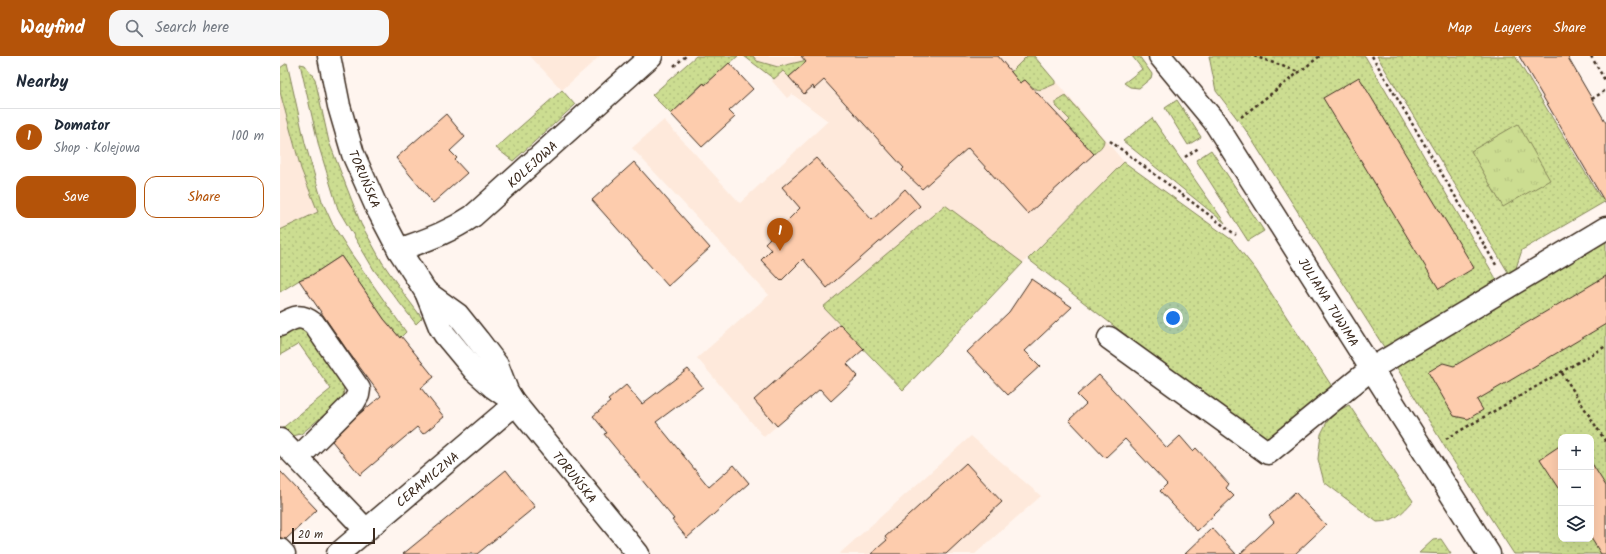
<!DOCTYPE html>
<html lang="en">
<head>
<meta charset="utf-8">
<style>
	body { margin:0; font-family:Kalam,sans-serif; background:#f6f6f7; color:#1f2937 }
	.controls { position:absolute; right:12px; bottom:12px; display:grid; overflow:hidden; border-radius:8px; box-shadow:0 4px 16px #0002 }
	.controls button { width:36px; height:36px; display:grid; place-items:center; padding:0; border:0; border-bottom:1px solid #e0e1e3; background:#fff; color:#1f2937; font:20px sans-serif }
	.scale { position:absolute; left:12px; bottom:10px; width:83px; box-sizing:border-box; padding-left:4px; border:2px solid #3b2a1e; border-top:0; font-size:11px; line-height:14px; white-space:nowrap; color:#3b2a1e; -webkit-text-stroke:3px #fff; paint-order:stroke }
	.you { position:absolute; left:893px; top:262px; width:14px; height:14px; margin:-10px; border:3px solid #fff; border-radius:50%; background:#1a73e8; box-shadow:0 0 0 6px #1a73e833 }
	.badge { display:grid; place-items:center; width:26px; height:26px; border-radius:50%; background:#b45309; color:#fff; font-size:13px; font-weight:700 }
	.pin { position:absolute; translate:-50% -33px; filter:drop-shadow(0 1px 2px #0008) }
	.pin::after { content:''; position:absolute; top:21px; width:14px; height:12px; background:inherit; clip-path:polygon(0 0,100% 0,50% 100%) }
	.list { margin:0; padding:0; list-style:none }
	h2 { display:flex; justify-content:space-between; align-items:center; height:52px; margin:0; padding:0 16px; font-size:17px }
	h2 small { font-size:13px; font-weight:400; color:#747a83 }
	.list li { display:grid; grid-template-columns:26px 1fr auto; gap:12px; align-items:center; box-sizing:border-box; height:56px; padding:0 16px; border-top:1px solid #e0e1e3 }
	.list b { display:block; font-size:15px; white-space:nowrap }
	.list p { margin:0; font-size:13px; white-space:nowrap; color:#747a83 }
	.list em { font-size:13px; font-style:normal; color:#747a83 }
	.actions { display:flex; gap:8px; padding:12px 16px }
	.actions a { flex:1; padding:9px 0; border:1px solid #b45309; border-radius:12px; text-align:center; font-size:14px; color:#b45309 }
	.actions .main { background:#b45309; color:#fff }
	.icon { flex:none; width:22px; height:22px; fill:none; stroke:currentColor; stroke-width:2; stroke-linecap:round; stroke-linejoin:round }
	.map { position:relative; flex:none; width:1326px; height:498px; overflow:hidden }
	header { display:flex; align-items:center; gap:24px; box-sizing:border-box; height:56px; padding:0 20px; background:#b45309; color:#fff }
	header strong { font-size:19px }
	nav { display:flex; gap:22px; margin-inline-start:auto; font-size:14px }
	.search { width:280px; height:36px; background:#f6f6f7; display:flex; align-items:center; gap:10px; box-sizing:border-box; padding:0 14px; border-radius:12px; color:#747a83; font-size:15px }
	main { display:flex }
	aside { flex:1; background:#fff }
	.map>svg:first-child { display:block }
	.built { fill:#fee9db }
	.grass { fill:url(#grass-dots); stroke:#848458; fill-rule:evenodd }
	.park { fill:url(#park-tufts); stroke:#848458 }
	.building { fill:#fdccad; stroke:#3b2a1e }
	.lines { fill:none; stroke-linecap:round; stroke-linejoin:round }
	.minor-casing { stroke:#3b2a1e; stroke-width:25 }
	.path { stroke:#3b2a1e; stroke-width:2.5; stroke-dasharray:3 3; stroke-linecap:butt }
	.minor { stroke:#fff; stroke-width:22 }
	.labels { text-anchor:middle; stroke-width:3.5; stroke-linejoin:round; paint-order:stroke }
	.street-label { font-size:13px; fill:#3b2a1e; stroke:#fff }
</style>
</head>
<body>
<header>
<strong>Wayfind</strong>
<div class="search"><svg class="icon" aria-label="search" viewBox="0 0 24 24"><circle cx="10" cy="10" r="6"/><path d="M15 15l6 6"/></svg>Search here</div>
<nav><a>Map</a><a>Layers</a><a>Share</a></nav>
</header>
<main>
<aside>
<h2>Nearby<small></small></h2>
<ul class="list">
<li><span class="badge">1</span><div><b>Domator</b><p>Shop · Kolejowa</p></div><em>100 m</em></li>
</ul>
<div class="actions"><a class="main">Save</a><a>Share</a></div>
</aside>
<div class="map">
<svg width="1326" height="498" viewBox="0 0 1326 498">
	<defs>
		<pattern id="grass-dots" width="8" height="8" patternUnits="userSpaceOnUse"><rect width="8" height="8" fill="#ccdd91"/><path d="M2 2h.1M6 6h.1" fill="none" stroke="#b0be7d" stroke-width="1.8" stroke-linecap="round"/></pattern>
		<pattern id="park-tufts" width="24" height="20" patternUnits="userSpaceOnUse"><rect width="24" height="20" fill="#ccdd91"/><path d="M3 7l-1-3M5 7V3M7 7l1-3M15 17l-1-3M17 17v-4M19 17l1-3" fill="none" stroke="#b0be7d"/></pattern>
	</defs>
	<rect width="100%" height="100%" fill="#fff5ef"/>
	<filter id="ink" filterUnits="userSpaceOnUse"><feTurbulence type="fractalNoise" baseFrequency=".025" numOctaves="2"/><feDisplacementMap in="SourceGraphic" scale="8" xChannelSelector="R" yChannelSelector="G"/><feConvolveMatrix kernelMatrix="1 2 1 2 8 2 1 2 1" color-interpolation-filters="sRGB"/></filter>
	<g filter="url(#ink)">
		<g class="built">
			<polygon points="250,0 320,0 282,34"/>
			<polygon points="464,0 754,0 844,106 743,207 665,150 543,251 584,293 484,381 417,302 489,239 352,92 384,64 460,147 548,65 512,38 507,42 492,25 494,23"/>
			<polygon points="0,36 21,113 38,156 0,174"/>
			<polygon points="691,380 761,440 695,498 559,498"/>
		</g>
		<g class="grass">
			<polygon points="416,0 458,0 425,29 423,27 391,58 372,39"/>
			<polygon points="464,0 473,0 477,5 498,11 531,3 509,21 503,15 494,23"/>
			<path d="M747 0H754L775 25V28C758 35 758 37 745 24L740 27 731 16Z"/>
			<polygon points="852,0 859,0 872,18 871,22 859,32 850,31 844,27 862,13"/>
			<path d="M929 0H1085L1228 243 1326 184V498H1234L1169 398 1111 302 965 73 936 35ZM1281 381H1311V483H1281Z"/>
			<polygon points="1097,0 1235,0 1320,141 1326,137 1326,145 1242,194 1234,218 1231,221"/>
			<polygon points="7,7 25,87 42,145 53,169 70,196 126,276 120,282 104,263 61,200 32,219 21,223 0,236 0,174 38,156 21,113 0,36 0,12"/>
			<polygon points="20,8 25,9 35,23 49,86 81,168 102,206 124,238 142,262 136,268 94,214 58,153 39,91"/>
			<polygon points="282,34 295,49 233,105 216,92"/>
			<path d="M786 40 824 84C824 90 818 94 814 98L786 68 790 64 776 50V46Z"/>
			<polygon points="897,44 921,81 908,89 885,52"/>
			<polygon points="872,62 945,167 843,85"/>
			<polygon points="931,94 984,175 968,185 916,104"/>
			<polygon points="844,106 952,184 976,214 1053,332 983,386 748,203"/>
			<polygon points="665,149 743,207 623,334 543,251"/>
			<polygon points="17,271 24,272 64,329 63,343 21,378 13,380 4,379 0,374 51,333 19,288 0,299 0,281"/>
			<path d="M1069 349 1133 445C1122 457 1115 466 1097 466L1044 426 1038 403 1041 378 1047 366 1056 356Z"/>
			<polygon points="1161,483 1171,498 1139,497 1153,484"/>
		</g>
		<polygon class="park" points="1238,68 1270,124 1223,151 1191,95"/>
		<g class="building">
			<polygon points="521,0 718,0 740,27 745,24 814,98 748,158 688,92 642,133 622,114 624,112 544,24 534,33 533,30 524,38 509,21 526,6"/>
			<polygon points="1239,0 1287,0 1326,67 1326,148"/>
			<polygon points="449,7 473,33 449,55 455,61 422,91 391,58 424,27 425,29"/>
			<polygon points="1079,21 1194,212 1159,233 1043,42"/>
			<polygon points="166,58 185,81 170,95 177,102 175,104 187,117 153,147 116,102"/>
			<polygon points="536,102 592,164 625,133 640,150 547,232 523,203 501,225 481,204 491,194 485,187 520,152 502,131"/>
			<polygon points="354,106 430,192 388,230 312,144"/>
			<polygon points="61,200 104,263 120,282 121,280 154,321 141,332 164,361 143,378 137,371 80,419 52,385 78,359 101,340 67,294 19,224 32,219"/>
			<polygon points="1326,220 1326,268 1197,344 1203,354 1188,363 1174,360 1148,316 1163,307 1174,310"/>
			<polygon points="751,223 792,251 745,295 760,310 728,339 687,296 729,256"/>
			<polygon points="560,268 584,293 567,308 578,320 551,345 540,333 497,370 474,344"/>
			<polygon points="408,313 423,331 376,366 429,431 454,409 469,427 407,482 392,464 394,463 324,378 327,377 313,360 330,346 328,344 346,329 362,348"/>
			<polygon points="819,319 887,392 900,380 913,395 916,392 949,428 946,432 954,440 917,475 880,435 887,428 845,383 825,402 789,364 806,348 797,339"/>
			<polygon points="1281,389 1281,435 1260,403"/>
			<polygon points="1311,406 1326,430 1326,498 1321,498 1311,482"/>
			<polygon points="686,407 722,446 666,498 591,498 607,484 605,481"/>
			<polygon points="226,414 255,451 197,498 123,498"/>
			<polygon points="0,415 37,454 6,483 0,482"/>
			<polygon points="1015,436 1046,469 1015,498 960,498 994,466 989,460"/>
			<polygon points="932,472 956,498 905,498"/>
		</g>
		<g class="lines">
			<defs>
				<g id="minor">
					<polyline points="49,0 59,50 73,98 97,152 119,194 146,236 160,271 165,279 195,315 213,331 233,345"/>
					<polyline points="880,0 934,65 1209,498"/>
					<path d="M119 194C146 184 168 177 193 160L371 0"/>
					<polyline points="146,236 178,259 198,284 217,309 227,335 233,345 358,498"/>
					<path d="M0 269C14 261 20 257 34 268L79 333 78 339 74 346 18 402"/>
					<polyline points="829,282 988,397 1091,313 1326,172"/>
					<polyline points="0,384 86,474"/>
					<polyline points="0,494 4,498"/>
					<polyline points="58,498 235,348"/>
				</g>
			</defs>
			<use href="#minor" class="minor-casing"/>
			<g class="path">
				<polyline points="974,0 1019,16"/>
				<polyline points="1092,0 1216,209"/>
				<polyline points="1311,0 1326,26"/>
				<polyline points="394,10 406,0"/>
				<polyline points="1312,43 1326,34"/>
				<polyline points="961,61 1040,0"/>
				<polyline points="830,85 956,179"/>
				<polyline points="905,101 920,91"/>
				<polyline points="1282,317 1326,386"/>
				<polyline points="1166,383 1326,290"/>
			</g>
			<use href="#minor" class="minor"/>
		</g>
	</g>
	<g class="labels">
		<g class="street-label">
			<text transform="translate(252 108) rotate(-42)" y="5">KOLEJOWA</text>
			<text transform="translate(85 123) rotate(67)" y="5">TORUŃSKA</text>
			<text transform="translate(1049 246) rotate(58)" y="5">JULIANA TUWIMA</text>
			<text transform="translate(295 421) rotate(51)" y="5">TORUŃSKA</text>
			<text transform="translate(147 423) rotate(-40)" y="5">CERAMICZNA</text>
		</g>
	</g>
</svg>
<div class="controls">
<button>+</button>
<button>−</button>
<button><svg class="icon" aria-label="layers" viewBox="0 0 24 24"><path d="M12 4l9 5-9 5-9-5zM3 14l9 5 9-5"/></svg></button>
</div>
<div class="scale">20 m</div>
<div class="you"></div>
<div class="pin badge" style="left:500px;top:195px">1</div>
</div>
</main>
</body>
</html>
